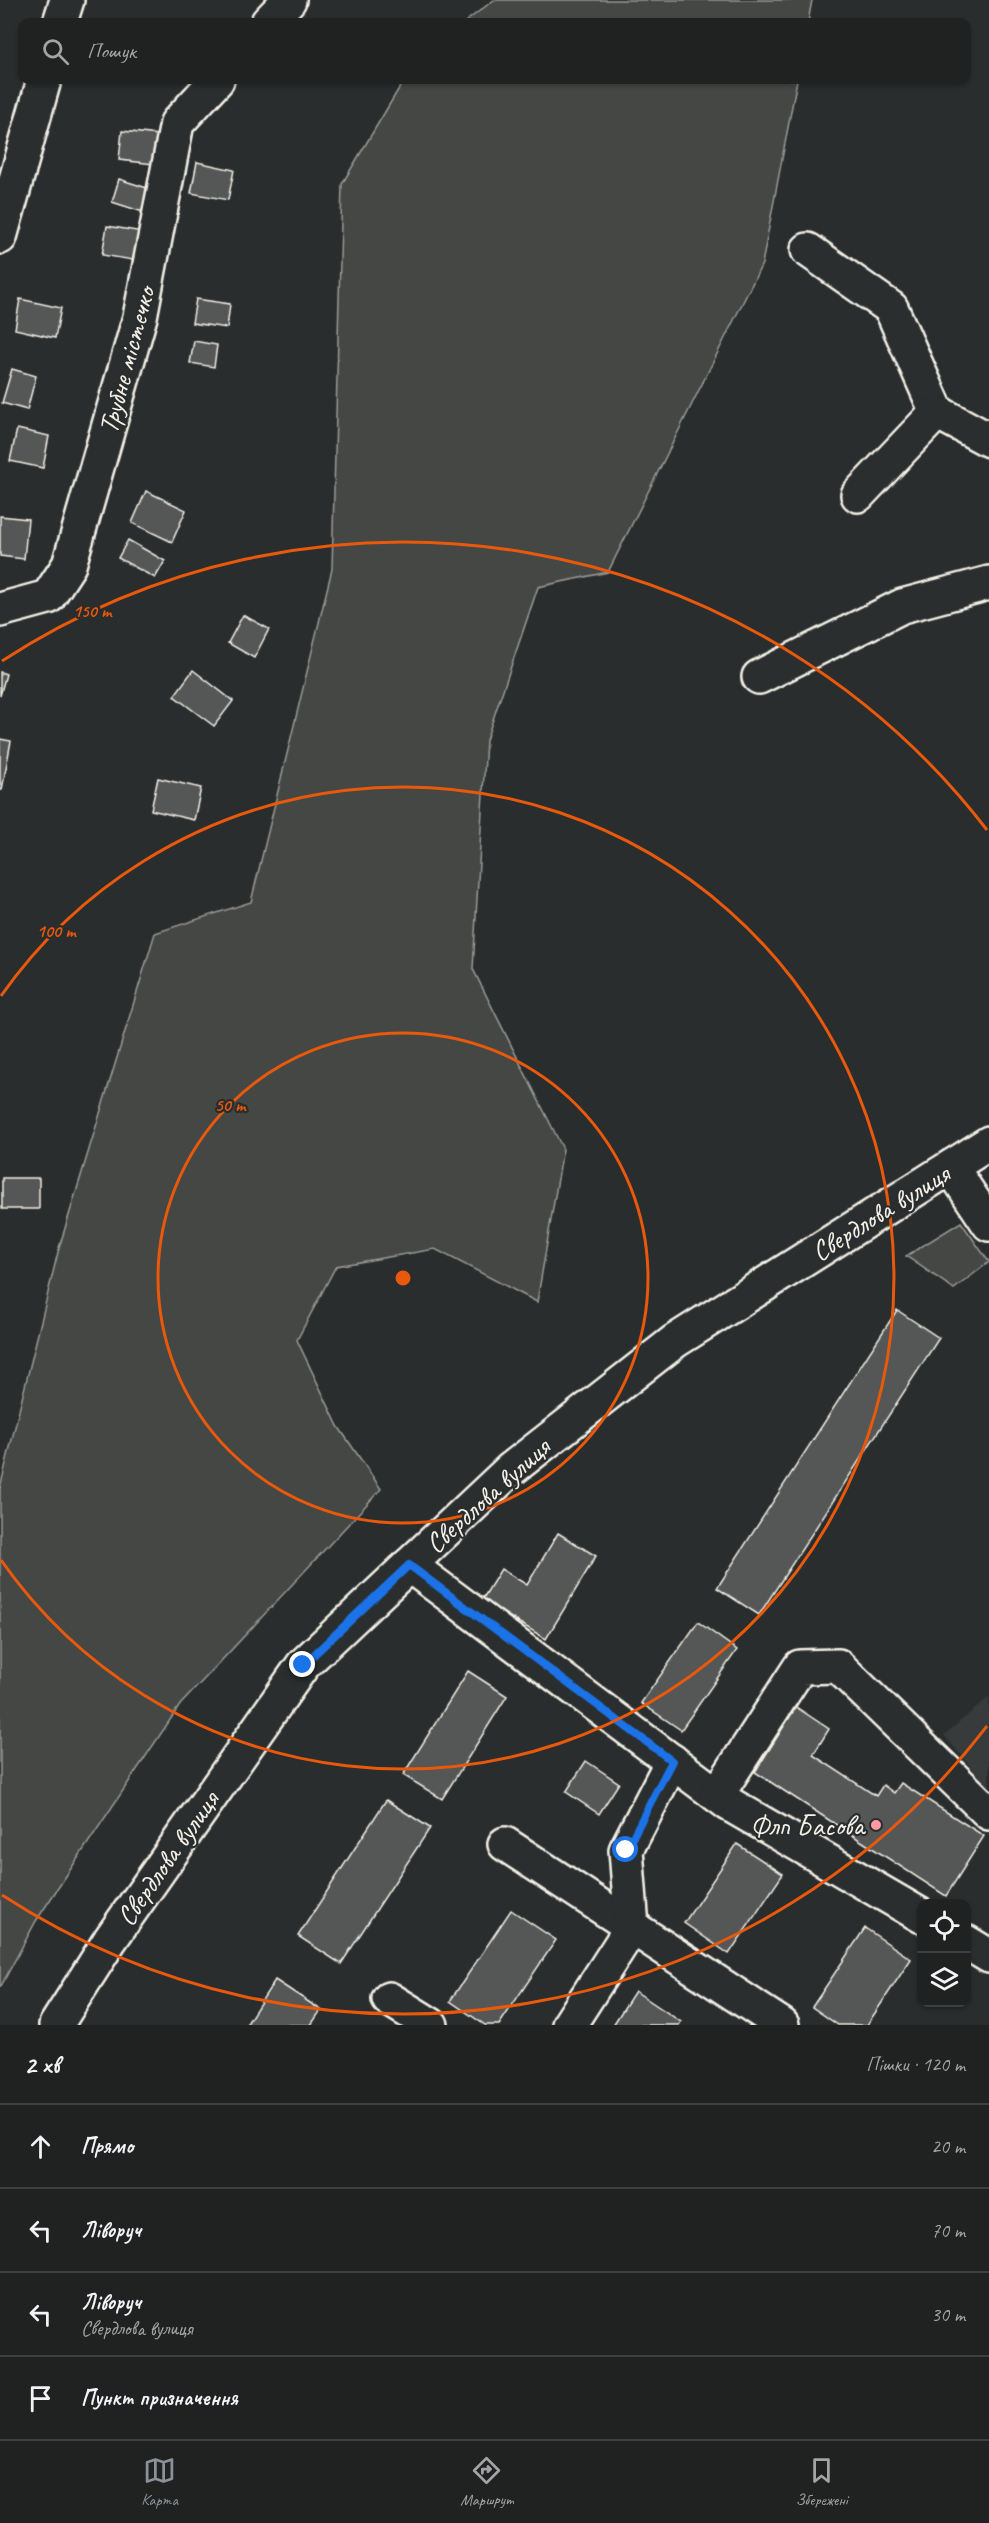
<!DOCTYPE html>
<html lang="uk">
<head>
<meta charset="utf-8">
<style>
	body { margin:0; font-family:Caveat,sans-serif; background:#2d2f2f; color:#f1f3f6 }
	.controls { position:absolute; right:18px; bottom:18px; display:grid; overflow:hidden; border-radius:12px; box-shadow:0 2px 4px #0004 }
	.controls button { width:54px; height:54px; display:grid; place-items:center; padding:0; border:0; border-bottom:2px solid #3d3f40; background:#202222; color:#f1f3f6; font:30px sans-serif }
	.stop { position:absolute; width:18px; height:18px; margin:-14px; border:4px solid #1a73e8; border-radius:50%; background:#fff }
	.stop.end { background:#1a73e8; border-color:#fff; box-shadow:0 2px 6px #0008 }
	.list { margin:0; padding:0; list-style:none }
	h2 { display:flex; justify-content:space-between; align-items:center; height:78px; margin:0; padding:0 24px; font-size:26px }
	h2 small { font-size:20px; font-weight:400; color:#a2a4a5 }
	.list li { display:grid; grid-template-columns:39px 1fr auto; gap:18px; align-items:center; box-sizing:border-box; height:84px; padding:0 24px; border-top:2px solid #3d3f40 }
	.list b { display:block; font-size:22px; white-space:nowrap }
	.list p { margin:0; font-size:20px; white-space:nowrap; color:#a2a4a5 }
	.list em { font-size:20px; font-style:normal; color:#a2a4a5 }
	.icon { flex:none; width:33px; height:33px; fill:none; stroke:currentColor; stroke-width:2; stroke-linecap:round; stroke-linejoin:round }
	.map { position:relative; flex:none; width:989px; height:2025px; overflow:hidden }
	.search { position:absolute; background:#202222; box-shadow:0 2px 4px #0004; left:18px; right:18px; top:18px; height:66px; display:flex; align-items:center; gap:15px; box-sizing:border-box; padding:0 21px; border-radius:12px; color:#a2a4a5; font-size:22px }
	.sheet { height:414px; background:#202222 }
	nav { display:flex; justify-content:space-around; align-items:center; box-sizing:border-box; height:84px; border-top:2px solid #3d3f40; background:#202222; font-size:16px; color:#a2a4a5 }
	nav a { display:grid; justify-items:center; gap:3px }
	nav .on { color:#8c9099 }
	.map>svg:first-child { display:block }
	.built { fill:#373a3a }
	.green { fill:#444645; stroke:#9c9c96; stroke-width:1.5 }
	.building { fill:#555756; stroke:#f4f1e8; stroke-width:1.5 }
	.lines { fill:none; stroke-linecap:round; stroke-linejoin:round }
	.minor-casing { stroke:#f4f1e8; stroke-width:38 }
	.minor { stroke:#2a2d2e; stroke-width:33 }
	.route { stroke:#1a73e8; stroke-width:8 }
	.ring { fill:none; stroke:#e8590c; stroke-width:3 }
	.poi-dot { fill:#ff9aa2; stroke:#2a2d2e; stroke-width:2 }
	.labels { text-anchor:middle; stroke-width:4.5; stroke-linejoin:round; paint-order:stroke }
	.street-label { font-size:28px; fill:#f4f1e8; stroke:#2a2d2e }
	.poi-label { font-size:28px; fill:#f4f1e8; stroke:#2a2d2e; text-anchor:end }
	.centre { fill:#e8590c; stroke:#2a2d2e; stroke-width:3 }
	.ring-label { font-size:18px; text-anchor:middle; font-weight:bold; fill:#e8590c; stroke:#2a2d2e; stroke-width:4.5; stroke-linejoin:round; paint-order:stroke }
</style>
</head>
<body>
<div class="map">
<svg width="989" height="2025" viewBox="0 0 989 2025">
	<rect width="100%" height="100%" fill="#2a2d2e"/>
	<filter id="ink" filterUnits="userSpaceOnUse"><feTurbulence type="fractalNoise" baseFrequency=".0167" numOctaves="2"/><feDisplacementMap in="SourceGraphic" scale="12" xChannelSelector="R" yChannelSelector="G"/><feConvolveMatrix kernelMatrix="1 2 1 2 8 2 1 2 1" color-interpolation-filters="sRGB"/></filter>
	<g filter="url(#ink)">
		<polygon class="built" points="989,1697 989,1789 944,1735"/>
		<g class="green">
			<polygon points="494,0 812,0 808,22 465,22"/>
			<polygon points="404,80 797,80 762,264 608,572 538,587 486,740 473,969 563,1149 537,1302 435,1249 336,1266 297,1340 338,1426 381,1489 180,1705 36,1921 0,1988 0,1488 59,1248 155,933 251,902 332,569 342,184"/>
			<polygon points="961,1222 989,1262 954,1289 906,1256"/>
		</g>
		<g class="building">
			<polygon points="122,131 158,135 154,164 119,160"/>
			<polygon points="197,162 234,170 228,200 191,193"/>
			<polygon points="119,179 150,189 143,212 112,202"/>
			<polygon points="107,226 143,232 139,261 102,255"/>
			<polygon points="20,299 61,308 55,338 15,329"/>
			<polygon points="196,299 230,304 227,328 192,323"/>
			<polygon points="194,341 217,345 214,367 190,363"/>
			<polygon points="12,369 36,376 27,410 2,403"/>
			<polygon points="17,429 49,436 43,468 10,461"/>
			<polygon points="146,491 186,510 172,542 132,523"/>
			<polygon points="0,516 28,519 24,559 0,556"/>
			<polygon points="128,540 165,561 155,578 118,558"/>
			<polygon points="243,615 269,629 254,658 228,643"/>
			<polygon points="193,670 233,701 214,726 174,696"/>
			<polygon points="0,672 6,674 0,696"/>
			<polygon points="0,739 11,741 2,790 0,790"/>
			<polygon points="158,778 201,788 194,820 151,810"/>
			<rect x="2" y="1178" width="37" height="31"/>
			<polygon points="897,1310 939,1338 759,1615 717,1588"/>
			<polygon points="558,1533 596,1556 546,1639 482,1600 501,1569 527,1585"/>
			<polygon points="698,1622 737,1650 681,1730 641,1703"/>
			<polygon points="468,1671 507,1696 442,1799 403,1775"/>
			<polygon points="796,1707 829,1729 813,1755 876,1796 883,1785 894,1793 901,1783 984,1836 946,1896 755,1772"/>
			<polygon points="586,1761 619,1783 599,1814 566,1792"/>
			<polygon points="386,1800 430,1828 341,1964 298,1936"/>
			<polygon points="737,1844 783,1874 729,1954 684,1923"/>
			<polygon points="511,1910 556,1940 499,2025 485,2025 450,2001"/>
			<polygon points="865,1928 911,1959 867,2025 838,2025 812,2007"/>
			<polygon points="275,1980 321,2010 311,2025 246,2025"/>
			<polygon points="635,1991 681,2022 679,2025 613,2025"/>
		</g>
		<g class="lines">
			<defs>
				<g id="minor">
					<polyline points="60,22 67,0"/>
					<polyline points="268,22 289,0"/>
					<polyline points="0,237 44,80"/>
					<polyline points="808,250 891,308 937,412"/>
					<polyline points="858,495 937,412 989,440"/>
					<polyline points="0,610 48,597 69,565 140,317 177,123 217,80"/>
					<polyline points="759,677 902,606 989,583"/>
					<polyline points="951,1167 989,1224"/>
					<polyline points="409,1565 729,1804 922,1916"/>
					<polyline points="717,1795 800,1667 838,1666 989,1813"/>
					<polyline points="505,1844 782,2025"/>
					<polyline points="966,1942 989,1956"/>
					<polyline points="389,1999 431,2025"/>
					<polyline points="56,2025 110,1940 303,1665 510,1470 675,1341 989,1143"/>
					<polyline points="569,2025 632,1927 626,1850 672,1761"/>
				</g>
			</defs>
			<use href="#minor" class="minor-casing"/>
			<use href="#minor" class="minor"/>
		</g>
	</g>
	<g class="lines" filter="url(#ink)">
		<polyline class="route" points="303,1665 409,1565 672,1761 626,1850"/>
	</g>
	<g class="ring">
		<circle cx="403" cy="1278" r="245"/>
		<path d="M1 996A491 491 0 1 1 1 1560"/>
		<path d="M987 1726A736 736 0 0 1 2 1895M2 661A736 736 0 0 1 987 830"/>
	</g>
	<circle class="poi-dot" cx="876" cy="1825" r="6"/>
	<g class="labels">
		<g class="street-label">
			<text transform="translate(126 360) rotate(-75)" y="10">Трубне містечко</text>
			<text transform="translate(880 1212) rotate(-32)" y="10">Свердлова вулиця</text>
			<text transform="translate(487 1495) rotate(-42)" y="10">Свердлова вулиця</text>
			<text transform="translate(167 1858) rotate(-55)" y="10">Свердлова вулиця</text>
		</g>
		<g class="poi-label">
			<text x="864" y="1835">Флп Басова</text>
		</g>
	</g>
	<circle cx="403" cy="1278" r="9" class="centre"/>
	<g class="ring-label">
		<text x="92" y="617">150 m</text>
		<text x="56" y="937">100 m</text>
		<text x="230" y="1111">50 m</text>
	</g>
</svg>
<div class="controls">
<button><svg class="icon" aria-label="locate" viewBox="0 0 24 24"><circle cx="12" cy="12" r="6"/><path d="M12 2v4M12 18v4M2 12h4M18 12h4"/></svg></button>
<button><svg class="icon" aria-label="layers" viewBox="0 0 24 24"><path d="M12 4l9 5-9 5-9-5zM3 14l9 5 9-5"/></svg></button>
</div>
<div class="stop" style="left:626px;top:1850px"></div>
<div class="stop end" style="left:303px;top:1665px"></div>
<div class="search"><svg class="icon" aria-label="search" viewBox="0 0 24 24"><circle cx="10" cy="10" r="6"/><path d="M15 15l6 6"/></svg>Пошук</div>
</div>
<section class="sheet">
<h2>2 хв<small>Пішки · 120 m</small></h2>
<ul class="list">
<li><svg class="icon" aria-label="ahead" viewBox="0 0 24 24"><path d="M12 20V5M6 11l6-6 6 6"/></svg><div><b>Прямо</b></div><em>20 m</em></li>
<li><svg class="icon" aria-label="left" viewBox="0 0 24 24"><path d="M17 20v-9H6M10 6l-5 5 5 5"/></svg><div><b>Ліворуч</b></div><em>70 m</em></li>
<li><svg class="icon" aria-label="left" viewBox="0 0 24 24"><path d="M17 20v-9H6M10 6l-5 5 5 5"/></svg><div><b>Ліворуч</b><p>Свердлова вулиця</p></div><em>30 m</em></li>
<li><svg class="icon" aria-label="arrive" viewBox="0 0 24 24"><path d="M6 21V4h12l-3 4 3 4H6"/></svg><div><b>Пункт призначення</b></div></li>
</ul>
</section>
<nav>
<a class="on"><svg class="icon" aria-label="map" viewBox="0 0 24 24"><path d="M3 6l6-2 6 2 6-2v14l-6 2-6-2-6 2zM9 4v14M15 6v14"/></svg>Карта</a>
<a><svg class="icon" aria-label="directions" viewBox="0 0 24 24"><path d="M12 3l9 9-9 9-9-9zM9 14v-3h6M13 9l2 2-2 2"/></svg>Маршрут</a>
<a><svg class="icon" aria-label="saved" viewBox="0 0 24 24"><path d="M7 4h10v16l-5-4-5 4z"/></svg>Збережені</a>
</nav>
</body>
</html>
